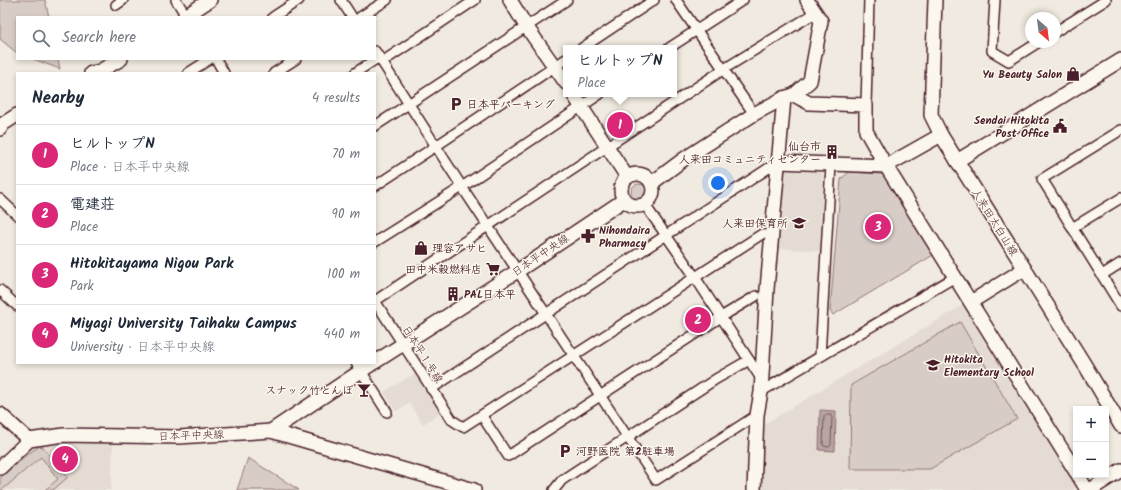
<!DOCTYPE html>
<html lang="en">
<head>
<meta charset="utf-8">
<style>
	body { margin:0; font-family:Kalam,"Klee One",sans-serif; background:#f2f2f3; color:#1f2937 }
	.controls { position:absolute; right:12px; bottom:12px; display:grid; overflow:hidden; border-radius:0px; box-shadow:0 2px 6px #0003 }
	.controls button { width:36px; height:36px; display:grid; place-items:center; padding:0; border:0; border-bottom:1px solid #e0e1e3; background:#fff; color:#1f2937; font:20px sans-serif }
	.compass { position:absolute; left:1025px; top:12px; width:36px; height:36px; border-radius:50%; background:#fff; box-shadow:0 2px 6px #0003; rotate:152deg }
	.you { position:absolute; left:718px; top:183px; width:14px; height:14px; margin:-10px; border:3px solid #fff; border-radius:50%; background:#1a73e8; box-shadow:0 0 0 6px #1a73e833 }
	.badge { display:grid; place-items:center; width:26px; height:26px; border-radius:50%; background:#db2777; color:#fff; font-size:13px; font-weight:700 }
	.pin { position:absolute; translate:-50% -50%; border:2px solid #fff; box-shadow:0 1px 4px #0006 }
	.popup { position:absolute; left:563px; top:45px; width:114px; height:52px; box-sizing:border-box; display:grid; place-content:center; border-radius:0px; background:#fff; filter:drop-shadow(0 1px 3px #0005); font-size:13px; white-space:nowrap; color:#747a83 }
	.popup b { font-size:15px; color:#1f2937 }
	.popup::after { content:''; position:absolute; left:50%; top:100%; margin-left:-8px; border:8px solid transparent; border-top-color:#fff }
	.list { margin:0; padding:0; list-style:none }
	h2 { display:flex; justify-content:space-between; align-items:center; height:52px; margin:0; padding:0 16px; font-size:17px }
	h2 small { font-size:13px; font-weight:400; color:#747a83 }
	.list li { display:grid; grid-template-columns:26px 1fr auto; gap:12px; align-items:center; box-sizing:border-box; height:60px; padding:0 16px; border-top:1px solid #e0e1e3 }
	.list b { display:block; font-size:15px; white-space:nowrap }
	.list p { margin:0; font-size:13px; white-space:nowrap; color:#747a83 }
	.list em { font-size:13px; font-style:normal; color:#747a83 }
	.icon { flex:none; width:22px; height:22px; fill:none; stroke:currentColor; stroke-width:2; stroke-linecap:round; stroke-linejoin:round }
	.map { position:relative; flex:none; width:1121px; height:490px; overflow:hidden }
	.search { position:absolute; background:#fff; box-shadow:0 2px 6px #0003; left:16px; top:16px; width:360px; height:44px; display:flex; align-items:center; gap:10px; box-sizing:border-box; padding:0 14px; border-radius:0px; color:#747a83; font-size:15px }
	.panel { position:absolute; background:#fff; box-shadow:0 2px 6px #0003; left:16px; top:72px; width:360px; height:292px; border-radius:0px }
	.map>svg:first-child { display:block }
	.built { fill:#e4dbd2 }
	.green { fill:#d8ccc6; stroke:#917678 }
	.water { fill:#b8a4a2; stroke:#8c6f72 }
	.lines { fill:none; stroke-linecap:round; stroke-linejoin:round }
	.shore { stroke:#76545b; stroke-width:1 }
	.street-casing { stroke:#4a1f2b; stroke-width:12 }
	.secondary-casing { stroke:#4a1f2b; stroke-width:16 }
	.street { stroke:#fbf7ec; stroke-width:9 }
	.secondary { stroke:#fbf7ec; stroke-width:13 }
	.labels { text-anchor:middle; stroke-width:3; stroke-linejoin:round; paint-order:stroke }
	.poi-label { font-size:11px; font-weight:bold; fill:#4a1f2b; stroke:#fbf7ec; text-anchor:end }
	.street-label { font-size:11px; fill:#4a1f2b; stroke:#fbf7ec }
</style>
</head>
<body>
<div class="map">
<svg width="1121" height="490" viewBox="0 0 1121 490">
	<rect width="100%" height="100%" fill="#f0eae0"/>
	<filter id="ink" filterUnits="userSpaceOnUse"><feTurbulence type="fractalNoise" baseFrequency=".025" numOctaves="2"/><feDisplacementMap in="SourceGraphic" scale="8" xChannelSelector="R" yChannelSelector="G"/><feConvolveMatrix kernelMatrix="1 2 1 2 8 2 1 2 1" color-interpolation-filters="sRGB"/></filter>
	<g filter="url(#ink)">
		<g class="built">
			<polygon points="786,171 821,172 823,177 820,251 774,248 782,175"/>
			<polygon points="965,304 1077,487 1072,490 757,490 761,426"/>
			<polygon points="417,372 442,412 423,424 409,403 396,411 384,392"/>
			<polygon points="67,439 113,442 111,490 0,490 0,475 37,443"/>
		</g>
		<g class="green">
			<polygon points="0,0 45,0 49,17 17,17 17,53 0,39"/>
			<polygon points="33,59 58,59 60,69"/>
			<polygon points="849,172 881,174 889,178 935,254 833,315 830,311 841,179"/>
			<circle cx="639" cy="192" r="8"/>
			<polygon points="960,322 1017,419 930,469 850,469 851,385"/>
			<polygon points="41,445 68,477 53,490 45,490 58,479 41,457 2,490 0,490 0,478 25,456"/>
			<polygon points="248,458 299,490 237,490"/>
		</g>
		<polygon class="water" points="820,410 836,411 835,451 819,450"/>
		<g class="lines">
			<polygon class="shore" points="825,415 830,415 832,416 831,445 829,447 824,446 823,445 824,416"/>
			<defs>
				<g id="street">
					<polyline points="176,0 187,17"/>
					<polyline points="341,0 352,17"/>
					<polyline points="676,0 754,114"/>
					<polyline points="995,0 992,51 1009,61 1039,42"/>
					<polyline points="116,5 123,0"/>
					<polyline points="273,17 299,0"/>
					<polyline points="360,17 387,0"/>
					<polyline points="1055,32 1106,0"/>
					<polyline points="582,48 654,0"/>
					<polyline points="669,48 743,0"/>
					<polyline points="375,51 462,187 656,480 757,415"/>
					<polyline points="216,59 224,73"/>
					<polyline points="382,62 475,0"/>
					<polyline points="188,73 210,59"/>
					<polyline points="274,73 296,59"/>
					<polyline points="355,73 379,57"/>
					<polyline points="866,105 869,0"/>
					<polyline points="375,126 567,0"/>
					<polyline points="1121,130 1042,179 1121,306"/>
					<polyline points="375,186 436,146 566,59"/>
					<polyline points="0,199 17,215"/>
					<polyline points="645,205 695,277 762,380"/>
					<polyline points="1072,228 1121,198"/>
					<polyline points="375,242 462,187 600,94"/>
					<polyline points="1102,275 1121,263"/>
					<polyline points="0,290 17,306"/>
					<polyline points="375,301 724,69 815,13"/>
					<polyline points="375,301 452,420 463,427 762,234"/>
					<polyline points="820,356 831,165"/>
					<polyline points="356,363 387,412"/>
					<polyline points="431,389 778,162"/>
					<polyline points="761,392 767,388 955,277"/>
					<polyline points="482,416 508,456 721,317 756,296"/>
					<polyline points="554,490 562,480 716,379 749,360"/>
				</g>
				<g id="secondary">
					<polyline points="510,0 526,26 566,83"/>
					<polyline points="935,0 931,115 941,135 1086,367 1121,426"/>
					<polyline points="184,17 210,0"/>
					<polyline points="91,73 100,71 121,59"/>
					<polyline points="573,94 627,177"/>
					<polyline points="794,95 809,103 866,105 866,131 886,166 1076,472"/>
					<polyline points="0,129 3,124 17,115"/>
					<polyline points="957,161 1121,60"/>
					<polyline points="778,162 886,166 941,135"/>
					<circle cx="637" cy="190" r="16"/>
					<polyline points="652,183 684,159 754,114 784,98 794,95 810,81 821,21 807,0"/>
					<polyline points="971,302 1024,269"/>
					<polyline points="375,362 519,270 624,200"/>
					<polyline points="0,414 29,440"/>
					<polyline points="271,431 474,490"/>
					<polyline points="0,468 29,440 64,435 179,437 271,431 373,363"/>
					<polyline points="1078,475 1087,490"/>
					<polyline points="754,490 757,415 761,392 767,289 784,98"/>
					<polyline points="1090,490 1121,470"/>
				</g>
			</defs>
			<use href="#street" class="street-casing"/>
			<use href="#secondary" class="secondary-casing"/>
			<use href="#street" class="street"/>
			<use href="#secondary" class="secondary"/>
		</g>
	</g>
	<defs>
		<symbol id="shop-bare" viewBox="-9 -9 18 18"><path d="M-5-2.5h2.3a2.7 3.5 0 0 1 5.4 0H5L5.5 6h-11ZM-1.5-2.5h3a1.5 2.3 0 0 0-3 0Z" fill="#4a1f2b" stroke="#fbf7ec" stroke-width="2.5" paint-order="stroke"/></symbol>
		<symbol id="parking-bare" viewBox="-9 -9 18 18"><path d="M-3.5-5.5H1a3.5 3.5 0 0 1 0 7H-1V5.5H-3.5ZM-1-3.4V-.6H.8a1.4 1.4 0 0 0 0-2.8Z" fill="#4a1f2b" stroke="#fbf7ec" stroke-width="2.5" paint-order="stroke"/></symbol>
		<symbol id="civic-bare" viewBox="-9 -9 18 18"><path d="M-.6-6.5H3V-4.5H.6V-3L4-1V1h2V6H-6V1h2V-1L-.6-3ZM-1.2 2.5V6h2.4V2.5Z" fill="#4a1f2b" stroke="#fbf7ec" stroke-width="2.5" paint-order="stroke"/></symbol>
		<symbol id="building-bare" viewBox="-9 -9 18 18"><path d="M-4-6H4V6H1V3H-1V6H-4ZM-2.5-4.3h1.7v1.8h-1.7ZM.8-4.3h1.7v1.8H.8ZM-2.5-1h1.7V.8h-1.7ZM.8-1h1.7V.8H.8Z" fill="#4a1f2b" stroke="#fbf7ec" stroke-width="2.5" paint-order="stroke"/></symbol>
		<symbol id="school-bare" viewBox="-9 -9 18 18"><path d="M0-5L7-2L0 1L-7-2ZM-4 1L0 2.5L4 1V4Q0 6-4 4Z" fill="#4a1f2b" stroke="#fbf7ec" stroke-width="2.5" paint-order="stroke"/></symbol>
		<symbol id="pharmacy-bare" viewBox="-9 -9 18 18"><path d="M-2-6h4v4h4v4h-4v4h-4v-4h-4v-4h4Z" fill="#4a1f2b" stroke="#fbf7ec" stroke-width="2.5" paint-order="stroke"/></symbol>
		<symbol id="supermarket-bare" viewBox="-9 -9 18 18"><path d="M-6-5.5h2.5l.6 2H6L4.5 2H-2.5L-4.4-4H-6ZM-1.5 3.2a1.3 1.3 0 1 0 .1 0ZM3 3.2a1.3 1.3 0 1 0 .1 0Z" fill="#4a1f2b" stroke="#fbf7ec" stroke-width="2.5" paint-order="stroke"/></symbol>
		<symbol id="bar-bare" viewBox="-9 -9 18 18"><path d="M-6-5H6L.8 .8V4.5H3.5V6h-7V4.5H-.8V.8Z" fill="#4a1f2b" stroke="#fbf7ec" stroke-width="2.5" paint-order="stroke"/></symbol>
	</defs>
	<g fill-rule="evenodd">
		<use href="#shop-bare" x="1063" y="64" width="20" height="20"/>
		<use href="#parking-bare" x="446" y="94" width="20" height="20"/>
		<use href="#civic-bare" x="1050" y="116" width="20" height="20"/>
		<use href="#building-bare" x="822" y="142" width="20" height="20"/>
		<use href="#school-bare" x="789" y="213" width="20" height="20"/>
		<use href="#pharmacy-bare" x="578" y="226" width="20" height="20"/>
		<use href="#shop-bare" x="411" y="238" width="20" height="20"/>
		<use href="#supermarket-bare" x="483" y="259" width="20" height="20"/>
		<use href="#building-bare" x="443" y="284" width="20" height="20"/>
		<use href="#school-bare" x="923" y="355" width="20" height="20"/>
		<use href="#bar-bare" x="354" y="380" width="20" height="20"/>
		<use href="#parking-bare" x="555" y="441" width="20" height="20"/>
	</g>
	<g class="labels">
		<g class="poi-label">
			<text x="1062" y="78">Yu Beauty Salon</text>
			<text x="467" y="108" text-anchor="start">日本平パーキング</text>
			<text x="1049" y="124">Sendai Hitokita<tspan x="1049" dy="13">Post Office</tspan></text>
			<text x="821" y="150">仙台市<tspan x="821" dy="13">人来田コミュニティセンター</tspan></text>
			<text x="788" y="227">人来田保育所</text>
			<text x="599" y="234" text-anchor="start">Nihondaira<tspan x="599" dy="13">Pharmacy</tspan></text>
			<text x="432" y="252" text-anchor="start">理容アサヒ</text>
			<text x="482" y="273">田中米穀燃料店</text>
			<text x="464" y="298" text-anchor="start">PAL日本平</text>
			<text x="944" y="363" text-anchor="start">Hitokita<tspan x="944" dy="13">Elementary School</tspan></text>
			<text x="353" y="394">スナック竹とんぼ</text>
			<text x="576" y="455" text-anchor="start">河野医院 第2駐車場</text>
		</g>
		<g class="street-label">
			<text transform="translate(995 222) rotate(58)" y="4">人来田太白山線</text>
			<text transform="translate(540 255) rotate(-34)" y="4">日本平中央線</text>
			<text transform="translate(423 354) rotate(58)" y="4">日本平１号線</text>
			<text transform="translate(191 435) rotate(-2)" y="4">日本平中央線</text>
		</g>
	</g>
</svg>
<div class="controls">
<button>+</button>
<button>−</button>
</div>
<svg class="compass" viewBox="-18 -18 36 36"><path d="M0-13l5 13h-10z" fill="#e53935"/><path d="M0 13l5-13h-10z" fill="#747a83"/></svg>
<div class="you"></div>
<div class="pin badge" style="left:620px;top:125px">1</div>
<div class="popup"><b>ヒルトップN</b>Place</div>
<div class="pin badge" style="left:698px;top:320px">2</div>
<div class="pin badge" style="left:878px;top:227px">3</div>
<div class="pin badge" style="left:65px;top:459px">4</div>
<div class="search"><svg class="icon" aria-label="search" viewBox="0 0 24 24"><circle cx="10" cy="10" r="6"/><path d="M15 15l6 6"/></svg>Search here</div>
<section class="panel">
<h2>Nearby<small>4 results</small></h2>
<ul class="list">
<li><span class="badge">1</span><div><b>ヒルトップN</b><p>Place · 日本平中央線</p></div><em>70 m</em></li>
<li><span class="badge">2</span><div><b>電建荘</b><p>Place</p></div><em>90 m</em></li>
<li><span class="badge">3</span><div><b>Hitokitayama Nigou Park</b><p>Park</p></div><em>100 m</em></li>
<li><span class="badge">4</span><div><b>Miyagi University Taihaku Campus</b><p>University · 日本平中央線</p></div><em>440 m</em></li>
</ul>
</section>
</div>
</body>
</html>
